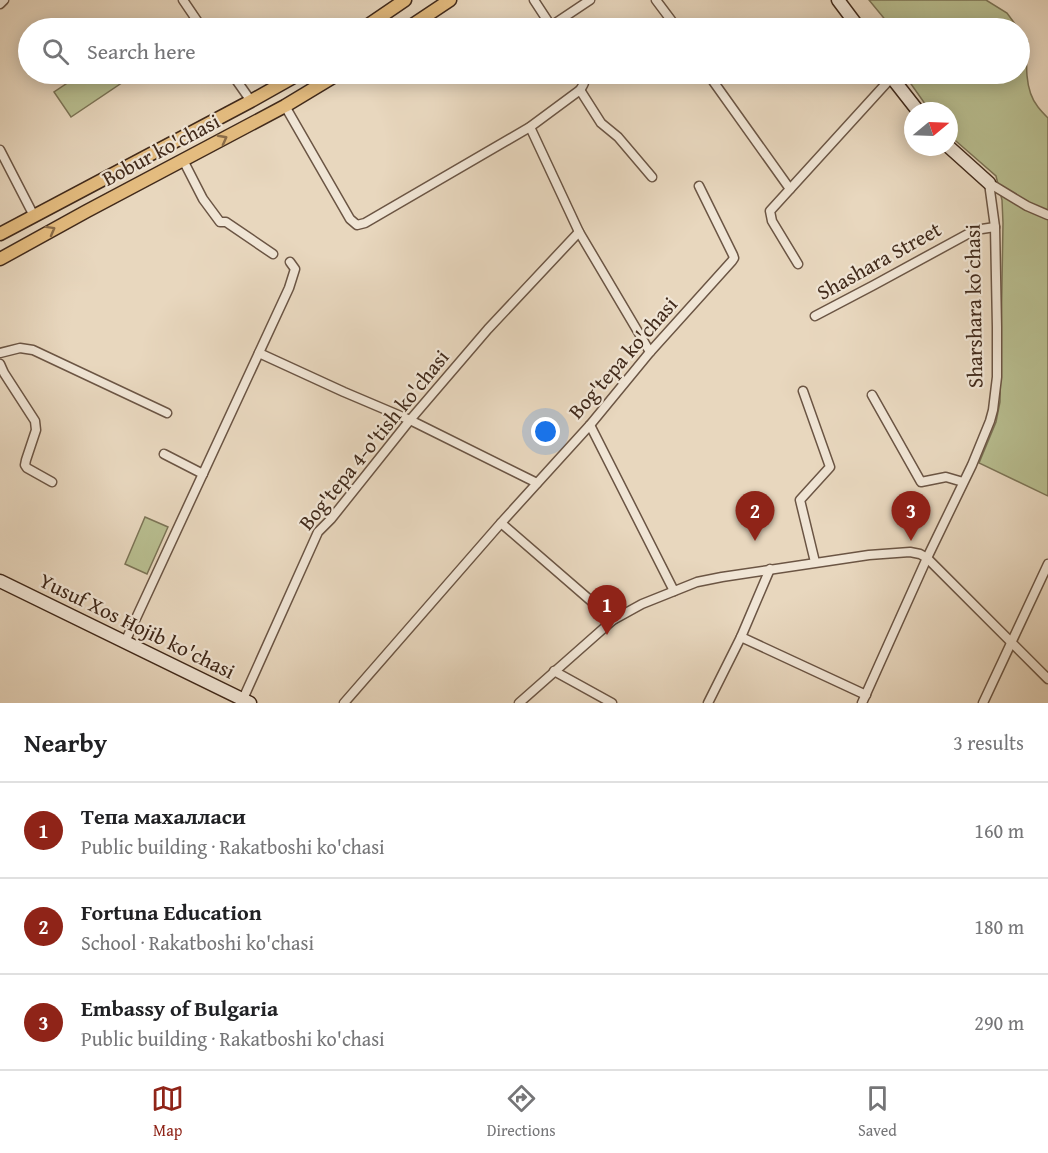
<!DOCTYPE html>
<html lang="en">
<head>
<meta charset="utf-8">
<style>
	body { margin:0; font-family:"Gentium Book Plus",serif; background:#f6f6f6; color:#202124 }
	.compass { position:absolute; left:904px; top:102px; width:54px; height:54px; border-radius:50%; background:#fff; box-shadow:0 3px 15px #0003; rotate:71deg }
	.you { position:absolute; left:546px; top:432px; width:21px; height:21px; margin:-15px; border:4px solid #fff; border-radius:50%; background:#1a73e8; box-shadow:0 0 0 9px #1a73e833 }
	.badge { display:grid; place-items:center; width:39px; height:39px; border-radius:50%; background:#8f2418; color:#fff; font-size:20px; font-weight:700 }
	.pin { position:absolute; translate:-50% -50px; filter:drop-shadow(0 2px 3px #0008) }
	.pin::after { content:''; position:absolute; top:32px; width:21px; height:18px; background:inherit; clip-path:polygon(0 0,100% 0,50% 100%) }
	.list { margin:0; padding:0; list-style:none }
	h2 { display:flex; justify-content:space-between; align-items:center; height:78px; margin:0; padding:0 24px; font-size:26px }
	h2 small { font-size:20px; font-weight:400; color:#757577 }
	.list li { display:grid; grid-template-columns:39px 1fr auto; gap:18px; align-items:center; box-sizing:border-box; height:96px; padding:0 24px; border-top:2px solid #e0e0e0 }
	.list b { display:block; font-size:22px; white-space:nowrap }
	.list p { margin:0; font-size:20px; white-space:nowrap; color:#757577 }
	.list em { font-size:20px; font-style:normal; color:#757577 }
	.icon { flex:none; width:33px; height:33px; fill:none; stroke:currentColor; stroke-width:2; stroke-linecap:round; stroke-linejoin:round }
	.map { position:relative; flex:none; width:1048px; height:703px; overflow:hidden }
	.search { position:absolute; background:#fff; box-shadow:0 3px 15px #0003; left:18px; right:18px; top:18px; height:66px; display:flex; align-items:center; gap:15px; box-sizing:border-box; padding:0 21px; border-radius:33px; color:#757577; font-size:22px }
	.sheet { height:366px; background:#fff }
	nav { display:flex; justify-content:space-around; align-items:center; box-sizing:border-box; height:84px; border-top:2px solid #e0e0e0; background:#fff; font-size:16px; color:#757577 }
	nav a { display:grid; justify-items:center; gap:3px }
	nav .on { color:#8f2418 }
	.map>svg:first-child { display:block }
	.green { fill:#b8be90; stroke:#7c7456; stroke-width:1.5 }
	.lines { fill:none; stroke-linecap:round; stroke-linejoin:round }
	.street-casing { stroke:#6b5544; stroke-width:11 }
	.secondary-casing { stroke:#412a1b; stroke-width:15 }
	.primary-casing { stroke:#412a1b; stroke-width:15 }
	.street { stroke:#f0e5d5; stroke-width:8 }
	.secondary { stroke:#f0e5d5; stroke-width:12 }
	.primary { stroke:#e4bc7f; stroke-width:12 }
	.oneway { stroke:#8a6c48 }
	.labels { text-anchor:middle; stroke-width:4.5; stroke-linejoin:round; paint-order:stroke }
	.street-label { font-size:21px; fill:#412a1b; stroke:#f0e5d5 }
</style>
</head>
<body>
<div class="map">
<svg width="1048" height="703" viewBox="0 0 1048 703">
	<rect width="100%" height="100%" fill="#e8d7be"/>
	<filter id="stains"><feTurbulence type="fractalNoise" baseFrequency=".00333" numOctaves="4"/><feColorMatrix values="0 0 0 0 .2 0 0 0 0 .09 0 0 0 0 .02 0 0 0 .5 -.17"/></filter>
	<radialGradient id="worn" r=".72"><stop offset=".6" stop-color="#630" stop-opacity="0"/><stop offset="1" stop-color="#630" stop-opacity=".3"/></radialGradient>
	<g class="green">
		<polygon points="869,0 986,0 1007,13 1018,28 892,28"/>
		<path d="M1020 30 1028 42C1026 62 1024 90 1038 107 1041 111 1045 115 1048 118V496L979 463 996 422 1000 402 1003 223 1002 200 996 176 949 135V111H930L904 74H1020Z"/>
		<polygon points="81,74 122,74 126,80 71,117 54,92"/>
		<polygon points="145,517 168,527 147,574 125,564"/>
	</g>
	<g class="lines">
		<defs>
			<g id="street">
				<polyline points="183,0 202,28"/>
				<polyline points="534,0 551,26"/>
				<polyline points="656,0 677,28"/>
				<polyline points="0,4 4,0"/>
				<polyline points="552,28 551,26 590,0"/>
				<polyline points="232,74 251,101"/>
				<polyline points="708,74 790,189"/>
				<polyline points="580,90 601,123 618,137 652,177"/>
				<path d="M285 106 350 219 357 225 365 223 530 127 580 90C584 84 586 81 583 74"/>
				<polyline points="530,127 579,232 650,352"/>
				<polyline points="0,150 34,216"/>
				<polyline points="183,160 203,199 220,222 226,222 273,254"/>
				<polyline points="989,183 1027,206 1048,215"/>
				<polyline points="798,264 772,221 770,211 892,77"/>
				<polyline points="815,316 874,285 975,230 995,227"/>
				<polyline points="0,353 20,348 33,350 167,413"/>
				<polyline points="259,353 344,392 410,420 537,483"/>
				<polyline points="0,364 4,373 35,421 36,430 26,460 25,465 27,468 52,482"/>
				<polyline points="803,391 830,467 800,500 815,562"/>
				<polyline points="872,395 921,482 946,477 963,482"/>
				<polyline points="590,425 674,591"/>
				<polyline points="164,454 203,474"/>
				<polyline points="501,523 613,620"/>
				<polyline points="741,637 866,695"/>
				<polyline points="125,642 289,288 295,269 290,262"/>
				<polyline points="554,671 612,703"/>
				<polyline points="243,699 318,532 331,519 410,420 488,329 579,232"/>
				<polyline points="344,703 501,523 590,425 650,352 732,261 734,258 733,255 699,186"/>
				<polyline points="519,703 613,620 642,604 697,582 722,577 869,555 910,552 920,554 927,558 1048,679"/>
				<polyline points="708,703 741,637 770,569"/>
				<polyline points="862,703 927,558 972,465 990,421 993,410 997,377 997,327 995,227 989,183"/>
				<polyline points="983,703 1048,564"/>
			</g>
			<g id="secondary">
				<polyline points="838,0 859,28"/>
				<polyline points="889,74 918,111"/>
				<polyline points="949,147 989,183"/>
				<polyline points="0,581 250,703"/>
			</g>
			<g id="primary">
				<polyline points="364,28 405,0"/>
				<polyline points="408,28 450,0"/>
				<polyline points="0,234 251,101 299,74"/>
				<polyline points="0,259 87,211 285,106 338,74"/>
			</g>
		</defs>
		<use href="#street" class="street-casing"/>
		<use href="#secondary" class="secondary-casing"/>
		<use href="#primary" class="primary-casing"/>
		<use href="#street" class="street"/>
		<use href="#secondary" class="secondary"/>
		<use href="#primary" class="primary"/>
	</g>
	<defs><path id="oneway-chevron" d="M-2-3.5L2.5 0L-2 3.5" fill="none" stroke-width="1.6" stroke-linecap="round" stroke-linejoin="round" transform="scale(1.5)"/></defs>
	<g class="oneway">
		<use href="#oneway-chevron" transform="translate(223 139) rotate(-28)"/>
		<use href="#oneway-chevron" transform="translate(51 230) rotate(-29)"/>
	</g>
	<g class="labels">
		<g class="street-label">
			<text transform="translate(161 150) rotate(-28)" y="7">Bobur ko'chasi</text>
			<text transform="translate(879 261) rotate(-29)" y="7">Shashara Street</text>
			<text transform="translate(974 306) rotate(-91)" y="7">Sharshara koʻchasi</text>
			<text transform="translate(623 358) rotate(-49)" y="7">Bog'tepa ko'chasi</text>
			<text transform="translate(374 440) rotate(-51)" y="7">Bog'tepa 4-o'tish ko'chasi</text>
			<text transform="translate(137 626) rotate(26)" y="7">Yusuf Xos Hojib ko'chasi</text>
		</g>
	</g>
	<rect width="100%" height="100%" filter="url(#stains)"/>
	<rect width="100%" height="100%" fill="url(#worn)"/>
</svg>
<svg class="compass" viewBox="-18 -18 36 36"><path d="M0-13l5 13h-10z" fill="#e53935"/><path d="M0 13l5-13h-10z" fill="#757577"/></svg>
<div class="you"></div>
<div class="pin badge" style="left:607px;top:635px">1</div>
<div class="pin badge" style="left:755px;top:541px">2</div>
<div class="pin badge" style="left:911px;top:541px">3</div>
<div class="search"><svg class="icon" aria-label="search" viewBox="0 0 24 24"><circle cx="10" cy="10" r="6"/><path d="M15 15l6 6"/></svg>Search here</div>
</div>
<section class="sheet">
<h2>Nearby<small>3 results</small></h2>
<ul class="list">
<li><span class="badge">1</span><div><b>Тепа махалласи</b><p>Public building · Rakatboshi ko'chasi</p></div><em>160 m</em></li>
<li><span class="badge">2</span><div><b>Fortuna Education</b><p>School · Rakatboshi ko'chasi</p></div><em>180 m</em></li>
<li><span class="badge">3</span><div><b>Embassy of Bulgaria</b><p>Public building · Rakatboshi ko'chasi</p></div><em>290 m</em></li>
</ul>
</section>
<nav>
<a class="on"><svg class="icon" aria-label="map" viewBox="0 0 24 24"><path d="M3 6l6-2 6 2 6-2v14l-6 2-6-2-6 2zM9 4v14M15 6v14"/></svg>Map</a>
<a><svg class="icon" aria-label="directions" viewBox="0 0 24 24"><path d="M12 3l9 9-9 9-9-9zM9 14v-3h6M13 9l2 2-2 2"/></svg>Directions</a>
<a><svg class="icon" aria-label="saved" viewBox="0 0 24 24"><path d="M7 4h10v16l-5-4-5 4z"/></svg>Saved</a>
</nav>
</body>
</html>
